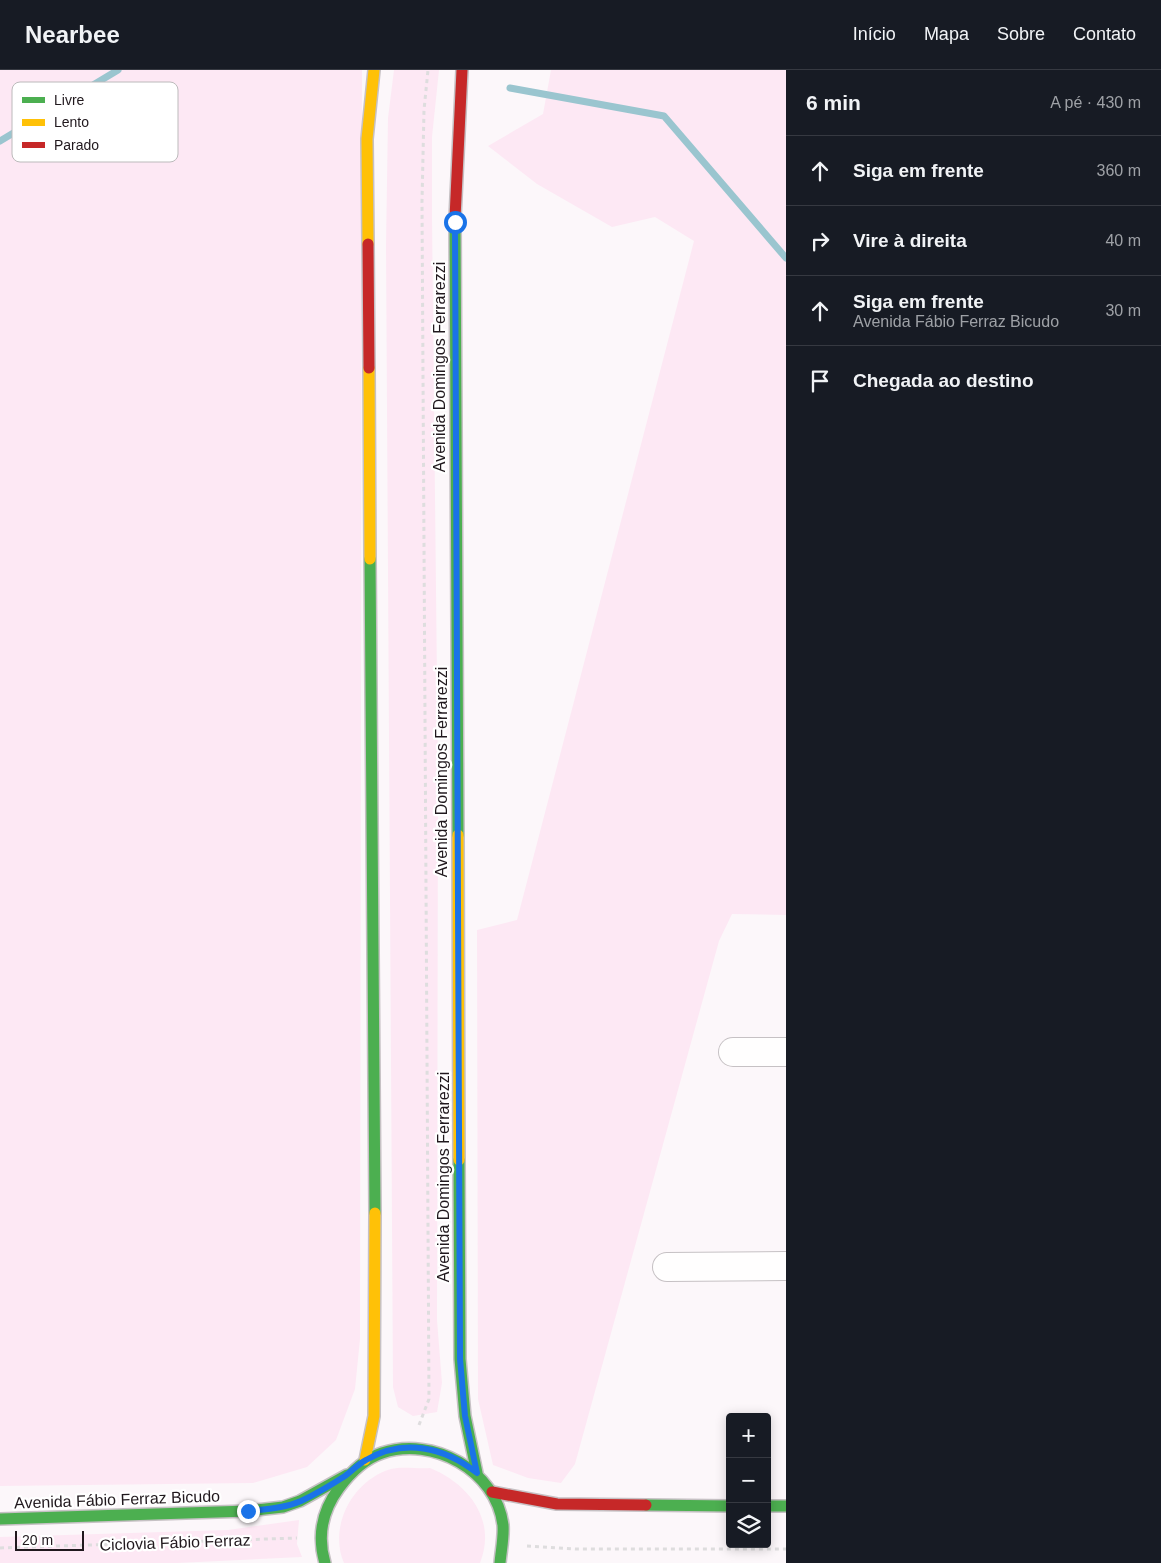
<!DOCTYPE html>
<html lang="pt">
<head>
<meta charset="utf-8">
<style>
	body { margin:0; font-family:Helvetica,sans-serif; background:#242831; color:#f1f3f6 }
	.controls { position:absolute; right:15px; bottom:15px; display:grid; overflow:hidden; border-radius:5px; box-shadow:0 2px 12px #0003 }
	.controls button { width:45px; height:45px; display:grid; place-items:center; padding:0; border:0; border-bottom:1px solid #363941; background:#171b24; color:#f1f3f6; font:25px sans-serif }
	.scale { position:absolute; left:15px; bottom:12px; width:69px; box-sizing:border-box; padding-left:5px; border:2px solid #20181d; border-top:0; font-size:14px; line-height:18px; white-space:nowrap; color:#20181d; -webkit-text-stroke:4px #fff; paint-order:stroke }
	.stop { position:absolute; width:15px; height:15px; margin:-11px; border:4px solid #1a73e8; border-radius:50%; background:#fff }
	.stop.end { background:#1a73e8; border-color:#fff; box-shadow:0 1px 5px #0008 }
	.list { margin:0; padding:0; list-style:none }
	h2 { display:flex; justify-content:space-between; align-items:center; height:65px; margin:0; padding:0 20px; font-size:21px }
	h2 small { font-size:16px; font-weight:400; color:#9ea1a6 }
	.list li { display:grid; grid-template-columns:32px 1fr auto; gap:15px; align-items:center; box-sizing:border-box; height:70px; padding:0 20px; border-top:1px solid #363941 }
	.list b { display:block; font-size:19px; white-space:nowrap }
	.list p { margin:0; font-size:16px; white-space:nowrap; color:#9ea1a6 }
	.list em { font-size:16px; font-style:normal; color:#9ea1a6 }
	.icon { flex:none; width:28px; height:28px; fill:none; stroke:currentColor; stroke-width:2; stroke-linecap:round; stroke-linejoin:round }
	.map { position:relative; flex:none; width:786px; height:1493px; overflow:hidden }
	header { display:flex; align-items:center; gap:30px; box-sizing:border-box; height:70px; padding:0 25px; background:#171b24; border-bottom:1px solid #363941 }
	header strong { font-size:24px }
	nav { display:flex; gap:28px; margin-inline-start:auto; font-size:18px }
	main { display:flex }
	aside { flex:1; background:#171b24 }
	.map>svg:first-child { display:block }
	.green { fill:#fde8f4 }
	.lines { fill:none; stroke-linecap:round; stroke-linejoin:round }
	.stream { stroke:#9ac5cf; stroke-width:7 }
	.street-casing { stroke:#c6c1c4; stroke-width:30 }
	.fast-casing { stroke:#c6c1c4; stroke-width:14 }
	.slow-casing { stroke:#c6c1c4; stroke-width:14 }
	.jam-casing { stroke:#c6c1c4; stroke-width:14 }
	.path { stroke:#deddde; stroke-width:3; stroke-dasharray:4 4; stroke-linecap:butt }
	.street { stroke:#fffefe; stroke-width:28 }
	.fast { stroke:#4caf50; stroke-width:11 }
	.slow { stroke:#ffc107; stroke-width:11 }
	.jam { stroke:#c62828; stroke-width:11 }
	.route { stroke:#1a73e8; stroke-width:6 }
	.labels { text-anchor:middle; stroke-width:4.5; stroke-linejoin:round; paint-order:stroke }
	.street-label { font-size:16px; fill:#20181d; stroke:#fff }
	.key { fill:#fff; stroke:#bcbabb; stroke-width:1 }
	.key-label { font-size:14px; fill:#20181d }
</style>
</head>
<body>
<header>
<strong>Nearbee</strong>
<nav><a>Início</a><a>Mapa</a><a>Sobre</a><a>Contato</a></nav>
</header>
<main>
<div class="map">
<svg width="786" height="1493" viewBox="0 0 786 1493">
	<rect width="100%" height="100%" fill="#fcf7fa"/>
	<g class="green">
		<polygon points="0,0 362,0 360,1269 355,1319 336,1370 307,1397 253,1413 0,1416"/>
		<polygon points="394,0 439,0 432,67 432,148 438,704 437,1250 442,1313 437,1342 413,1346 398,1337 393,1317 386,176 388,48"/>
		<polygon points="551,0 786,0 786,845 732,844 719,871 575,1394 561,1413 528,1408 493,1395 478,1329 477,860 517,850 694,171 655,147 612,157 537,114 488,76 543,44"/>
		<path d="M430 1398C469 1414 497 1450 480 1493H344C328 1456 353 1410 391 1399 402 1396 418 1399 430 1398Z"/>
		<polygon points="299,1450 297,1474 302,1487 177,1493 0,1493 0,1467 228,1460"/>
	</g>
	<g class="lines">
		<g class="stream">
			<polyline points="510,18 664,46 786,188"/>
			<polyline points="0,71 118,0"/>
		</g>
		<defs>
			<g id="street">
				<polyline points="733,982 786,982"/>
				<polyline points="667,1197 786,1196"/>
			</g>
			<g id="fast">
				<polyline points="455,148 458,765"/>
				<polyline points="370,489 375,1143"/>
				<polyline points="459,1090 460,1289 465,1346 477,1403"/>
				<polyline points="646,1435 730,1436"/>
				<polyline points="767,1436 786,1436"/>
				<polyline points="0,1449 248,1441 283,1437 300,1431 347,1405"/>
				<path d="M325 1493C317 1466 322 1441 339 1418 350 1403 364 1389 382 1383 433 1366 496 1400 503 1455 504 1467 501 1481 500 1493"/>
			</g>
			<g id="slow">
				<polyline points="368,174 367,69 374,0"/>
				<polyline points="369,298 370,489"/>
				<polyline points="458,765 459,1090"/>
				<polyline points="365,1390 374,1346 375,1143"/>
			</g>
			<g id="jam">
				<polyline points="455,148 462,0"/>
				<polyline points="368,174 369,298"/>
				<polyline points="492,1422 557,1434 646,1435"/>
			</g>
		</defs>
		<use href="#street" class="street-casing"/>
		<use href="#fast" class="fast-casing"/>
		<use href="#slow" class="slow-casing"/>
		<use href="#jam" class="jam-casing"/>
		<g class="path">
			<polyline points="419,1355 429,1329 422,132 424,40 428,0"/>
			<polyline points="527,1476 576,1479 786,1479"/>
			<polyline points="0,1478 297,1468"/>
		</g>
		<use href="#street" class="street"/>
		<use href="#fast" class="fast"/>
		<use href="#slow" class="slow"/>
		<use href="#jam" class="jam"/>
	</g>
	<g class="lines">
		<path class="route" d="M248 1441C266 1439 285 1438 301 1431 316 1424 331 1415 345 1406 352 1401 358 1394 366 1390 404 1368 444 1377 477 1403L465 1346 460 1289 455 152"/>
	</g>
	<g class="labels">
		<g class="street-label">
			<text transform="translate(439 297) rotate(-90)" y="6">Avenida Domingos Ferrarezzi</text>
			<text transform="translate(441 702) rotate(-90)" y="6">Avenida Domingos Ferrarezzi</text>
			<text transform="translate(443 1107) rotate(-90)" y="6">Avenida Domingos Ferrarezzi</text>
			<text transform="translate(117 1429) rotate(-2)" y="6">Avenida Fábio Ferraz Bicudo</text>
			<text transform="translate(175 1472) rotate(-2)" y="6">Ciclovia Fábio Ferraz</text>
		</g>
	</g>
	<rect x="12" y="12" width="166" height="80" rx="8" class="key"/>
	<rect x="22" y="27" width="23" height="6" fill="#4caf50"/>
	<rect x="22" y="49" width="23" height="7" fill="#ffc107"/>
	<rect x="22" y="72" width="23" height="6" fill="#c62828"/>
	<g class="key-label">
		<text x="54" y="35">Livre</text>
		<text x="54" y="57">Lento</text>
		<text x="54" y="80">Parado</text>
	</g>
</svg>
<div class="controls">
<button>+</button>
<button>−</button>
<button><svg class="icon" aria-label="layers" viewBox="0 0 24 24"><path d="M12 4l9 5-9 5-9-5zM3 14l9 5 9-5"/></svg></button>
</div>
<div class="scale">20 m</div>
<div class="stop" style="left:455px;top:152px"></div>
<div class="stop end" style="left:248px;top:1441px"></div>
</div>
<aside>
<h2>6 min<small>A pé · 430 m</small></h2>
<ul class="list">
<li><svg class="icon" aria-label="ahead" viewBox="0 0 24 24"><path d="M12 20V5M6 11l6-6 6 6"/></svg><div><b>Siga em frente</b></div><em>360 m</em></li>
<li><svg class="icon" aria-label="right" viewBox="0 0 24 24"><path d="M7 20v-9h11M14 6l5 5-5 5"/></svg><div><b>Vire à direita</b></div><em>40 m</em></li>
<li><svg class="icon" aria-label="ahead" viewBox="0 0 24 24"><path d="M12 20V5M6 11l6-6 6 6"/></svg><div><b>Siga em frente</b><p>Avenida Fábio Ferraz Bicudo</p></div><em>30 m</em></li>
<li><svg class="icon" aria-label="arrive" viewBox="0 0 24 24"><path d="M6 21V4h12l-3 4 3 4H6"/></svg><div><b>Chegada ao destino</b></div></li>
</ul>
</aside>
</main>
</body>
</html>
